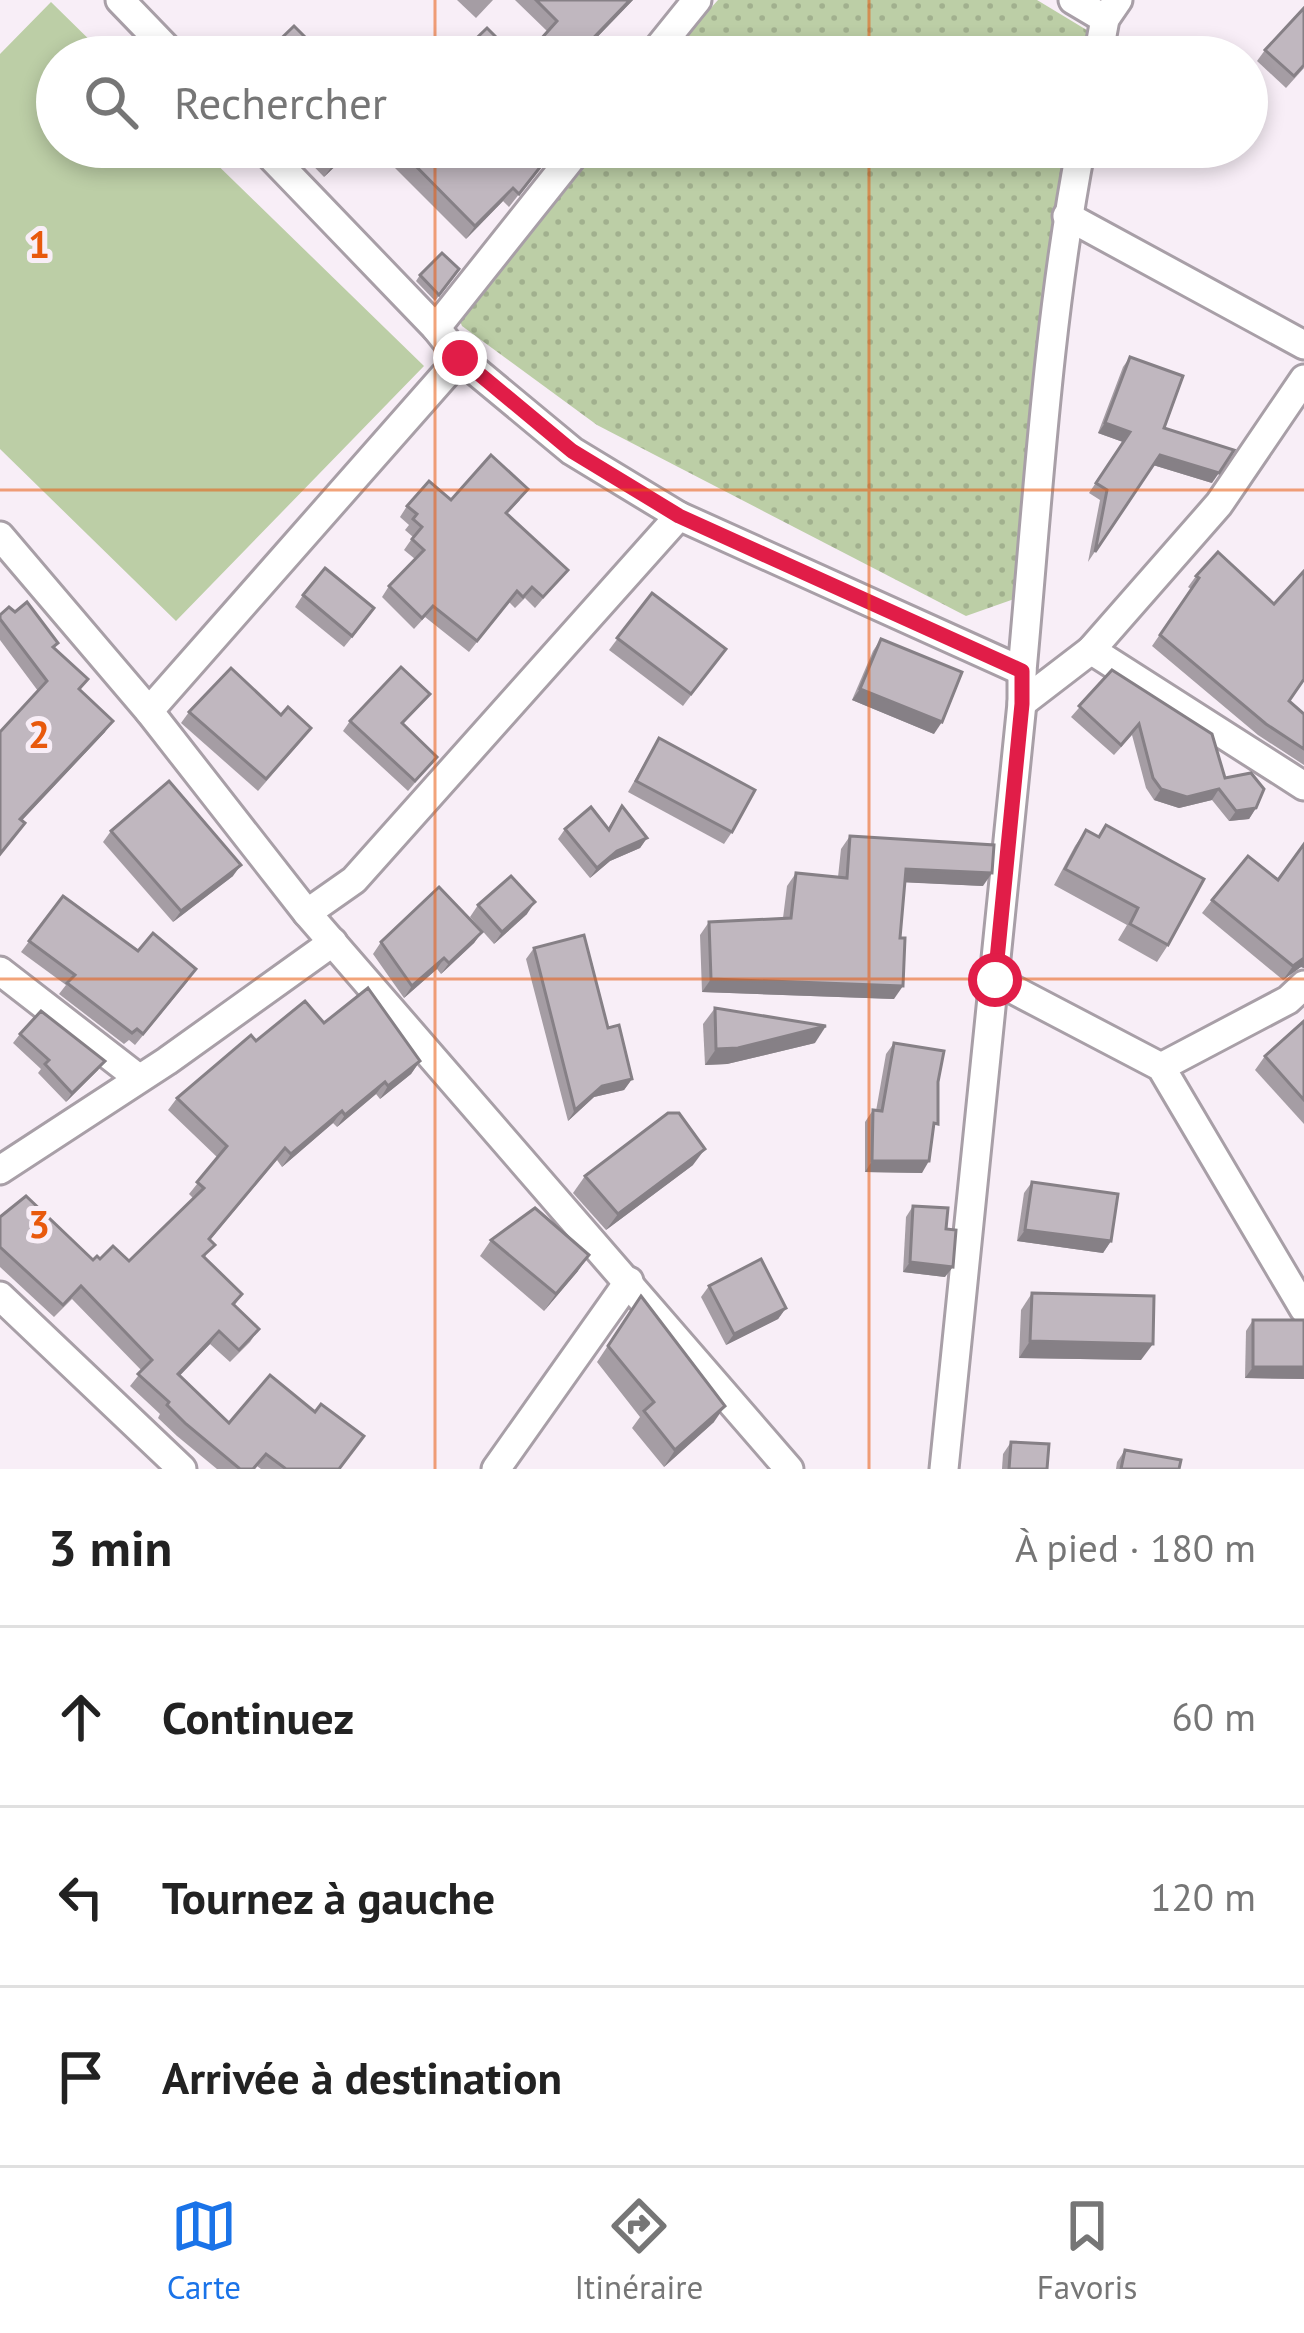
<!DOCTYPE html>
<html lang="fr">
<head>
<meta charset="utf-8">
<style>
	body { margin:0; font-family:"PT Sans",sans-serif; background:#f2f2f2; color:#222 }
	.stop { position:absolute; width:36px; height:36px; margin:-27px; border:9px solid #e11d48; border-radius:50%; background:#fff }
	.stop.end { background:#e11d48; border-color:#fff; box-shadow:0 3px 12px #0008 }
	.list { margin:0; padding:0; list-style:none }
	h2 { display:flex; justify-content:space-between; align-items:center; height:156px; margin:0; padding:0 48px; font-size:51px }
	h2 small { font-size:39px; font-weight:400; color:#767676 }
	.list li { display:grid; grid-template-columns:78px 1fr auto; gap:36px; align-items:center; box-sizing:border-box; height:180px; padding:0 48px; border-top:3px solid #e0e0e0 }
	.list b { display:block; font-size:45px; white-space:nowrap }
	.list em { font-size:39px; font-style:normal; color:#767676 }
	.icon { flex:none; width:66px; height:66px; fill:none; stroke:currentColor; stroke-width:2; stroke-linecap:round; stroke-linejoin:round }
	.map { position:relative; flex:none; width:1304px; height:1469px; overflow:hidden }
	.search { position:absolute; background:#fff; box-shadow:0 6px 18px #0003; left:36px; right:36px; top:36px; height:132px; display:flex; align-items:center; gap:30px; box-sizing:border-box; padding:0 42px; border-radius:66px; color:#767676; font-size:45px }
	.sheet { height:696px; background:#fff }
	nav { display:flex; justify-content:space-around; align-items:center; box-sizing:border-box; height:168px; border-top:3px solid #e0e0e0; background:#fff; font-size:33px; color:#767676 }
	nav a { display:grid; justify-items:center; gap:6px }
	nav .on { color:#1a73e8 }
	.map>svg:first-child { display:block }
	.grass { fill:url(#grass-dots) }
	.pitch { fill:#bccea6 }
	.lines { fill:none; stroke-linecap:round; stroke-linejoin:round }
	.street-casing { stroke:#a89fa7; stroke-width:33 }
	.street { stroke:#fff; stroke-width:27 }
	.wall { fill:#a59da4 }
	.shaded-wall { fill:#868086 }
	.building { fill:#c0b7bf; stroke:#868086; stroke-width:3 }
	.route { stroke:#e11d48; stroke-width:15 }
	.grid { fill:none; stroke:#e8590c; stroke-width:3; stroke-opacity:0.55 }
	.grid-label { font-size:39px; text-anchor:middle; font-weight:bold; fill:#e8590c; stroke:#f8eef7; stroke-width:10; stroke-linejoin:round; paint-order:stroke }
</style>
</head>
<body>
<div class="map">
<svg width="1304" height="1469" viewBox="0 0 1304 1469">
	<defs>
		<pattern id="grass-dots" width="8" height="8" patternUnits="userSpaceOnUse" patternTransform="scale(3)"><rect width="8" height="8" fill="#bccea6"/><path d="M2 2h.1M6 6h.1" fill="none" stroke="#a1b08e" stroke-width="1.8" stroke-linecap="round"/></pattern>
	</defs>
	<rect width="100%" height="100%" fill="#f8eef7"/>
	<g class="grass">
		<polygon points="718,0 1037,0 1090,32 1087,57 667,57"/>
		<polygon points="588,147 1076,147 1017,598 966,616 597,425 462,326 457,314"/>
	</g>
	<polygon class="pitch" points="51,2 107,57 57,57 57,147 199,147 424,366 176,621 0,449 0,54"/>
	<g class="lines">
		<defs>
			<g id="street">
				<polyline points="120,0 175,57"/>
				<polyline points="1073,0 1105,19"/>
				<polyline points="651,57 697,0"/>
				<polyline points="1098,57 1105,19 1118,0"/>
				<polyline points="262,147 436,328 460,358 572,451 679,516"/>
				<polyline points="1067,216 1304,345"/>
				<polyline points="436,328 580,147"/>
				<polyline points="0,536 149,711 307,913 789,1469"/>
				<polyline points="1091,650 1304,786"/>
				<polyline points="1022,703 1091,650 1219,504 1304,379"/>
				<polyline points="149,711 460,358"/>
				<polyline points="307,913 354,880 679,516 1022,671"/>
				<polyline points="0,971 137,1077"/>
				<polyline points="995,980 1161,1067 1304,1309"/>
				<polyline points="1161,1067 1288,1000 1304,985"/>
				<polyline points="0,1170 167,1061 333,942"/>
				<polyline points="0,1296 182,1469"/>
				<polyline points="496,1469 629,1281"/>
				<path d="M944 1469 1022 703V671C1038 496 1048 319 1081 147"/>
			</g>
		</defs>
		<use href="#street" class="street-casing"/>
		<use href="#street" class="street"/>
	</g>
	<g class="wall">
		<polygon points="457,0 493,0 476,18"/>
		<polygon points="515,0 633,0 578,57 526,57 548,32"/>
		<polygon points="1265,50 1304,68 1286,88 1257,61"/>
		<polygon points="295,147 355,147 324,177"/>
		<polygon points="374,147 530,147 545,161 509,207 503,201 466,239"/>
		<polygon points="459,269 435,301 416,281 420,275"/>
		<polygon points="1130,357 1164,428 1212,483 1153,465 1088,562 1100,500 1089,493 1123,442 1098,433 1123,367"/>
		<polygon points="451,500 520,500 507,514 568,570 535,608 525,598 515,608 509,602 469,652 425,617 414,629 382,597 389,586 415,559 404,550 413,537 405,530 409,525 400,517 407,506"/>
		<polygon points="1196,576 1289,701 1304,714 1304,765 1258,735 1152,646 1191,589 1188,587"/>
		<polygon points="652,593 726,649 683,706 609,650"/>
		<polygon points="303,595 367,619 344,647 295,607"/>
		<polygon points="0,615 58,643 54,648 88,679 80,690 105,732 22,820 0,856 38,691 0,640"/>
		<polygon points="881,639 934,734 852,700 873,651"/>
		<polygon points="1112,670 1256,808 1249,819 1229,821 1212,800 1179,808 1154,800 1146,788 1132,735 1114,755 1071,717"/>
		<polygon points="430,694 403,724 437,757 408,791 343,731 350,721"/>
		<polygon points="189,712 303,739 258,791 181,723"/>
		<polygon points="659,738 732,832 724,844 628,792"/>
		<polygon points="622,806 647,838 640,848 610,861 590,878 558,839 565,829 608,828"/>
		<polygon points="1106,825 1168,945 1157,962 1118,940 1127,925 1054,885 1075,846 1086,830 1098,836"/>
		<polygon points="111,831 233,876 173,922 103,842"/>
		<polygon points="850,836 983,886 905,882 894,999 702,992 700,935 709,922 783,918 787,886 796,873 838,877 841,849"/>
		<polygon points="1304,844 1304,968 1301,967 1283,980 1202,913 1212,900 1278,880"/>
		<polygon points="63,896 138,951 188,981 135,1045 129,1040 124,1044 59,994 66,985 21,952"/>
		<polygon points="478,905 527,914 494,944 470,917"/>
		<polygon points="482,932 474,943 441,974 437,969 404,998 373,954 381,942"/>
		<polygon points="534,948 608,1028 632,1079 624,1090 594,1097 568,1121 526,959"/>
		<polygon points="715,1008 815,1043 727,1064 705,1065 703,1024"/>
		<polygon points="1304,1021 1304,1124 1255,1070 1265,1056"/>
		<polygon points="324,1023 420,1061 411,1074 380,1099 376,1094 337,1127 333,1123 282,1167 277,1160 210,1240 205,1258 242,1294 234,1306 259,1329 250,1342 230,1362 210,1344 179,1376 229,1423 340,1469 261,1469 257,1466 255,1469 217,1469 177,1436 158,1418 160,1414 130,1386 142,1371 72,1299 54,1317 0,1267 0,1217 93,1260 129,1261 193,1198 189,1194 218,1158 168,1110 177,1098 256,1041"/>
		<polygon points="20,1034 98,1070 66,1102 38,1073 41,1069 13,1043"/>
		<polygon points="894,1043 938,1082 933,1131 922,1173 865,1172 865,1122 873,1110 876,1111 886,1054"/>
		<polygon points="693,1165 606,1230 573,1193 585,1176"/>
		<polygon points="1032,1182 1111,1241 1103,1253 1017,1241 1024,1193"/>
		<polygon points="913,1206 945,1277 903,1272 906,1217"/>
		<polygon points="491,1240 578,1271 544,1311 480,1256"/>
		<polygon points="709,1286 786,1308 778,1319 726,1345 701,1297"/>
		<polygon points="1032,1293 1141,1360 1019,1358 1021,1310"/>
		<polygon points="641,1296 714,1422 664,1467 632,1428 640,1417 597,1362"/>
		<polygon points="1253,1320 1304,1320 1304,1379 1245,1378 1246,1331"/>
		<polygon points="1011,1442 1047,1469 1002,1469 1003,1454"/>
		<polygon points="1125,1450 1179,1469 1116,1469 1117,1462"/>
	</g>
	<g class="shaded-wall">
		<polygon points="630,0 633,0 578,57 575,57"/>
		<polygon points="350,147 355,147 324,177 336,161"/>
		<polygon points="513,188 503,201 466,239 475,226"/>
		<polygon points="1105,423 1130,432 1123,442 1098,433"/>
		<polygon points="1160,455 1219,473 1212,483 1153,465"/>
		<polygon points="860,689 942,722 934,734 852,700"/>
		<polygon points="113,721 105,732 13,830 20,819"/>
		<polygon points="1161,789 1219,789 1212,800 1179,808 1154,800"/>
		<polygon points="1256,808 1249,819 1229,821 1236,811"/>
		<polygon points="647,838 640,848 610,861 590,878 597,868 617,851"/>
		<polygon points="241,865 233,876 173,922 181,911"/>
		<polygon points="906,869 992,873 983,886 897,882"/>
		<polygon points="535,902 527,914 494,944 502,932"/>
		<polygon points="482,932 474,943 441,974 449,963"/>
		<polygon points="444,958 437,969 404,998 412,986"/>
		<polygon points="1304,958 1304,968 1301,967 1283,980 1293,966"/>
		<polygon points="711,979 903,986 894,999 702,992"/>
		<polygon points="826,1026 815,1043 727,1064 705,1065 716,1049"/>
		<polygon points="105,1061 98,1070 66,1102 72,1093"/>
		<polygon points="420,1061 411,1074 380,1099 388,1086"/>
		<polygon points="632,1079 624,1090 594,1097 568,1121 575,1110 602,1086"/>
		<polygon points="385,1082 376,1094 337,1127 345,1115"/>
		<polygon points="342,1111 333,1123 282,1167 291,1154"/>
		<polygon points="705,1149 693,1165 606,1230 618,1214"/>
		<polygon points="872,1161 929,1161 922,1173 865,1172"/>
		<polygon points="1025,1230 1111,1241 1103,1253 1017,1241"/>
		<polygon points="589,1255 578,1271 544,1311 556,1294"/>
		<polygon points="910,1262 953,1267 945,1277 903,1272"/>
		<polygon points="786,1308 778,1319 726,1345 734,1334"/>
		<polygon points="219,1331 210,1344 169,1387 178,1374"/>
		<polygon points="1030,1341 1153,1344 1141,1360 1019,1358"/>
		<polygon points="1253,1367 1304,1367 1304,1379 1245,1378"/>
		<polygon points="725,1406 714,1422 664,1467 675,1450"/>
	</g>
	<g class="building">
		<polygon points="536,0 630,0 575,57 541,57 532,49 557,21"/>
		<polygon points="1304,8 1304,65 1294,76 1265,50"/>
		<polygon points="294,26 325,57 262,57"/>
		<polygon points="487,28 516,57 457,57"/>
		<polygon points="322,147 350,147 336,161"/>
		<polygon points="397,147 530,147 545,161 519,194 513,188 475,226"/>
		<polygon points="442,253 459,269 439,295 420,275"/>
		<polygon points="1130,357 1183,376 1164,428 1234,450 1219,473 1160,455 1095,552 1107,490 1096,483 1130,432 1105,423"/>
		<polygon points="491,455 528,489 506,513 568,570 543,597 532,587 523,597 517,591 477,641 433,606 422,618 389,586 424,550 412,539 422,527 413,519 417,514 407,506 429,481 451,500"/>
		<polygon points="1218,552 1274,604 1304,571 1304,679 1289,701 1304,714 1304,749 1266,724 1160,635 1199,578 1196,576"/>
		<polygon points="325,568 374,608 352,636 303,595"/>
		<polygon points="652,593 726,649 691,694 617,638"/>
		<polygon points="27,602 58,643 53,647 88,679 79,689 113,721 20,819 25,823 0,854 0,732 47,681 0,619 0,615 9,607 15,612"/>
		<polygon points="881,639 962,672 942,722 860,689"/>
		<polygon points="401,667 430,694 402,723 437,757 415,781 350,721"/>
		<polygon points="231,668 281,715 288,707 311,728 266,779 189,712"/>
		<polygon points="1112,670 1212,734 1225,778 1251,773 1264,789 1256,808 1236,811 1219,789 1187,797 1161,789 1153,778 1139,724 1121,745 1079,706"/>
		<polygon points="659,738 755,790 732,832 636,781"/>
		<polygon points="169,781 241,865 181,911 111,831"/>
		<polygon points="622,806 647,838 617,851 597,868 565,829 591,807 609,830"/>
		<polygon points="1106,825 1204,879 1168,945 1130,924 1138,908 1065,869 1086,830 1099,837"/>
		<polygon points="850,836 994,845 992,873 906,869 900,938 905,938 903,986 711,979 709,922 791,918 796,873 847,878"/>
		<polygon points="1304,844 1304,958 1293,966 1212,900 1248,856 1278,880"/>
		<polygon points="511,876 535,902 502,932 478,905"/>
		<polygon points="439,887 482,932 449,963 444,958 412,986 381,942"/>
		<polygon points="63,896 138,951 153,933 196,969 143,1034 137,1029 132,1033 67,983 75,975 29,941"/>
		<polygon points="584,935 608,1028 619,1025 632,1079 602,1086 575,1110 534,948"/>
		<polygon points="368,988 420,1061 388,1086 385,1082 345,1115 342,1111 291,1154 285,1148 209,1239 215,1245 203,1256 242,1294 233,1304 259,1329 239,1350 219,1331 178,1374 229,1423 270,1375 315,1412 321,1404 364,1436 339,1469 286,1469 266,1454 253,1469 240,1469 186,1424 167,1405 169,1402 138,1374 152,1360 81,1286 63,1305 0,1247 0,1217 26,1196 93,1260 97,1256 100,1259 113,1246 129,1261 204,1188 197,1182 227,1146 177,1098 251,1035 256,1041 305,1001 324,1023"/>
		<polygon points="715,1008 826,1026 738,1048 716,1049"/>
		<polygon points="41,1011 105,1061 72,1093 45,1064 49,1060 20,1034"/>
		<polygon points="1304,1021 1304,1100 1265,1056"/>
		<polygon points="894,1043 944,1051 938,1082 938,1124 934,1123 929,1161 872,1161 873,1110 882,1111"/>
		<polygon points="668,1113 679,1113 705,1149 618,1214 585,1176"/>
		<polygon points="1032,1182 1118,1194 1111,1241 1025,1230"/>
		<polygon points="913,1206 948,1208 946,1229 956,1230 953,1267 910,1262"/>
		<polygon points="535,1208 589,1255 556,1294 491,1240"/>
		<polygon points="761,1259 786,1308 734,1334 709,1286"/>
		<polygon points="1032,1293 1154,1296 1153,1344 1030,1341"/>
		<polygon points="641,1296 725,1406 675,1450 644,1411 654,1402 608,1346"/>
		<rect x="1253" y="1320" width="51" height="47"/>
		<polygon points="1011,1442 1049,1444 1047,1469 1009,1469"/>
		<polygon points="1125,1450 1181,1460 1179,1469 1121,1469"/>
	</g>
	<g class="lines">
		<polyline class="route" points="460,358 572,451 679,516 1022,671 1022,704 995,980"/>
	</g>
	<path class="grid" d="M435 0V57M869 0V57M435 147V1469M869 147V1469M0 490H1304M0 979H1304"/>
	<g class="grid-label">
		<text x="39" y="258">1</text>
		<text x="39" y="748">2</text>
		<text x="39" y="1238">3</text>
	</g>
</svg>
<div class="stop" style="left:995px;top:980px"></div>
<div class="stop end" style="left:460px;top:358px"></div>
<div class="search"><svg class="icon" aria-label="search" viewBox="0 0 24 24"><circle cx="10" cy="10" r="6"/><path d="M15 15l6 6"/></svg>Rechercher</div>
</div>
<section class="sheet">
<h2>3 min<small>À pied · 180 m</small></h2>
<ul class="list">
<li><svg class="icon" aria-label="ahead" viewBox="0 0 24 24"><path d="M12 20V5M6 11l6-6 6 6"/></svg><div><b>Continuez</b></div><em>60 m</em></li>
<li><svg class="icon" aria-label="left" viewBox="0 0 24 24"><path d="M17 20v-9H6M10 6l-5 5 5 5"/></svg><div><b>Tournez à gauche</b></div><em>120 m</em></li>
<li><svg class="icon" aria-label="arrive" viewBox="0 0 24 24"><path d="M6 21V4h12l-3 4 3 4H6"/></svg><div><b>Arrivée à destination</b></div></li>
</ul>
</section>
<nav>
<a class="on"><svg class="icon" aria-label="map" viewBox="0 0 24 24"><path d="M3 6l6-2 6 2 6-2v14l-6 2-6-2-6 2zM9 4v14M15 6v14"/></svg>Carte</a>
<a><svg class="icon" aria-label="directions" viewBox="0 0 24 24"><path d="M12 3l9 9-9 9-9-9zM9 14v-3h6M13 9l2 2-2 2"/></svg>Itinéraire</a>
<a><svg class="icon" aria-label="saved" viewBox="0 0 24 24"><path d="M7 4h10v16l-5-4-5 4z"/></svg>Favoris</a>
</nav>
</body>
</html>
